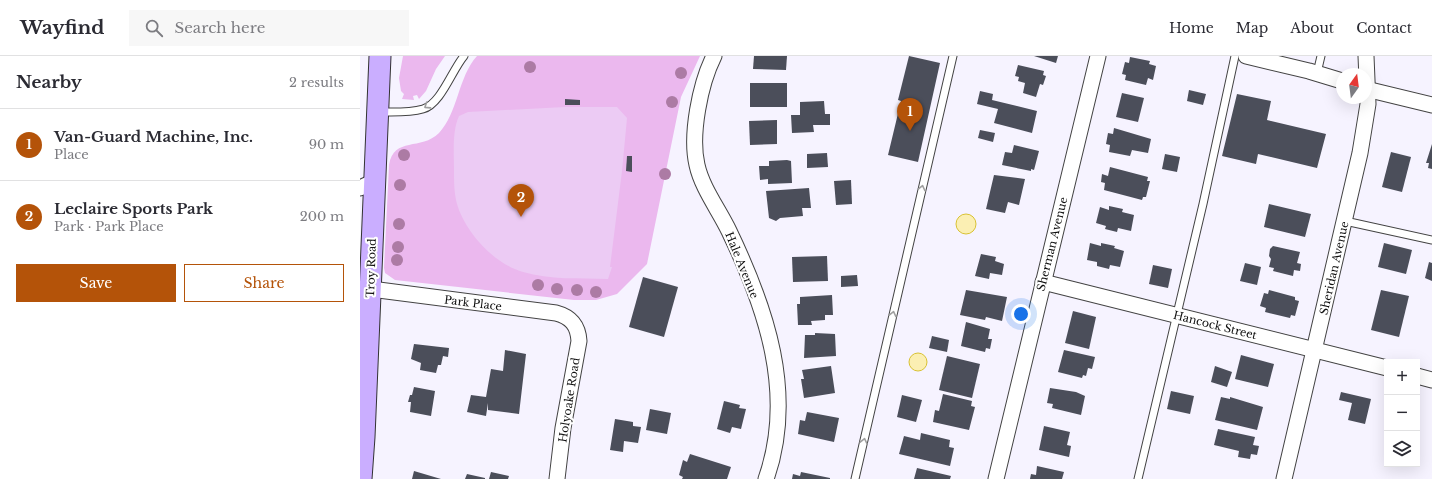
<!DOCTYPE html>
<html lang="en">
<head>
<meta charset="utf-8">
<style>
	body { margin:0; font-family:"Libre Baskerville",serif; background:#f7f7f7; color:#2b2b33 }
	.controls { position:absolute; right:12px; bottom:12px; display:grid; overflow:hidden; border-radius:0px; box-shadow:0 4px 16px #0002 }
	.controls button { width:36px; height:36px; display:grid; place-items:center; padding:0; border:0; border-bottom:1px solid #e1e1e2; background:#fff; color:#2b2b33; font:20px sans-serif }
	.compass { position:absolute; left:976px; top:12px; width:36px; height:36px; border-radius:50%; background:#fff; box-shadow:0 4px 16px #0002; rotate:14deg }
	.you { position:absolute; left:661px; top:258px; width:14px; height:14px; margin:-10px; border:3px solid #fff; border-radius:50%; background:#1a73e8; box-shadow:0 0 0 6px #1a73e833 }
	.badge { display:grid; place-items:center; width:26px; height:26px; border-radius:50%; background:#b45309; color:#fff; font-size:13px; font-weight:700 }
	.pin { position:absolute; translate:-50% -33px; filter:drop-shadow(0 1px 2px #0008) }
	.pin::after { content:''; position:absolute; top:21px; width:14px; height:12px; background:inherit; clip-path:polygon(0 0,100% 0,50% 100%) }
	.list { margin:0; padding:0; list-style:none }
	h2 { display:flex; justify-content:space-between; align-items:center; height:52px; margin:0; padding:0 16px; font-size:17px }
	h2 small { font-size:13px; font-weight:400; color:#7c7c81 }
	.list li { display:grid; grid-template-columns:26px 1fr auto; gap:12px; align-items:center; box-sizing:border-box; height:72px; padding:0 16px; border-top:1px solid #e1e1e2 }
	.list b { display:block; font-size:15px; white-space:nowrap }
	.list p { margin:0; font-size:13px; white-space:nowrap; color:#7c7c81 }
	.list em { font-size:13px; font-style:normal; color:#7c7c81 }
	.actions { display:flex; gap:8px; padding:12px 16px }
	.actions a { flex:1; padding:9px 0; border:1px solid #b45309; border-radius:0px; text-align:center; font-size:14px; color:#b45309 }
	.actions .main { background:#b45309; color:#fff }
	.icon { flex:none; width:22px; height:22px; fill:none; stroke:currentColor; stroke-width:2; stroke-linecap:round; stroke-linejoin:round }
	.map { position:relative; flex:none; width:1072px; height:423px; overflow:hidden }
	header { display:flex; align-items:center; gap:24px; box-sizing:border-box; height:56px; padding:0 20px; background:#fff; border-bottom:1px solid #e1e1e2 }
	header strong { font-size:19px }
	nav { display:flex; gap:22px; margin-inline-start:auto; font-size:14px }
	.search { width:280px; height:36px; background:#f7f7f7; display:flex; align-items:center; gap:10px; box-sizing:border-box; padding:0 14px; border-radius:0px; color:#7c7c81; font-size:15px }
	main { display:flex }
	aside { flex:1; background:#fff }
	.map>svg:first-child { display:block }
	.green { fill:#ebb8ee }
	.pitch { fill:#eccbf4 }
	.water { fill:#fbefb3; stroke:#d9c233 }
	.building { fill:#4b4e5a }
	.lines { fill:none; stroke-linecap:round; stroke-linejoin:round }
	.lane-casing { stroke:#434343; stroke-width:9 }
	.street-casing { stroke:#434343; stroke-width:17 }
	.secondary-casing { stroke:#323232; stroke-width:23 }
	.lane { stroke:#fff; stroke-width:7 }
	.street { stroke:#fff; stroke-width:15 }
	.secondary { stroke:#caaeff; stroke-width:21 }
	.tree { fill:#ac7ba4 }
	.oneway { stroke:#9f9f9f }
	.labels { text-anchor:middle; stroke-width:4; stroke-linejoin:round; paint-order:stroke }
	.street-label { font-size:11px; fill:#101010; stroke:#fff }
</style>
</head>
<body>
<header>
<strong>Wayfind</strong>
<div class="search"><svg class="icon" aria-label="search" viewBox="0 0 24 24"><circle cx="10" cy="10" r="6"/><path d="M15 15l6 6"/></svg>Search here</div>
<nav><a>Home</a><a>Map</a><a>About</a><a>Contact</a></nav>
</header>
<main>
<aside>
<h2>Nearby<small>2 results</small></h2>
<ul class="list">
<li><span class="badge">1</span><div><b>Van-Guard Machine, Inc.</b><p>Place</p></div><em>90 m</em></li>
<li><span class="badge">2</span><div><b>Leclaire Sports Park</b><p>Park · Park Place</p></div><em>200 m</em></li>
</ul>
<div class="actions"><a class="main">Save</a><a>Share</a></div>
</aside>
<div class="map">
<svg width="1072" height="423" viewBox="0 0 1072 423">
	<rect width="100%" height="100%" fill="#f6f3ff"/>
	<g class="green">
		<polygon points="43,0 85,0 76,13 66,35 59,43 57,39 53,40 54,44 42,43 44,38 41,35 39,22"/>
		<path d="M117 0H340L321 41 287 208 257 238 236 244H214L35 224 25 217 24 212 29 109C34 80 61 95 79 77 98 57 98 21 117 0Z"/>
	</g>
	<path class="pitch" d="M205 51H257L267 62 262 115 250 211H252L248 223C220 222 190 224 163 216 134 208 105 176 97 148 94 137 94 125 94 114 94 97 92 75 99 60L108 56Z"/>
	<g class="water">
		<circle cx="606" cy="168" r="10"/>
		<circle cx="558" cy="306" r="9"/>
	</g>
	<g class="building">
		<polygon points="394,0 427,0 426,14 393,13"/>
		<polygon points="549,0 580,7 558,106 528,99 541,45 538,44"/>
		<polygon points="674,0 698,0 696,7"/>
		<polygon points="770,1 790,5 789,8 796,10 793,24 788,22 786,29 765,24 766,19 762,18 765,6 769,7"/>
		<polygon points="658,9 684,15 683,19 686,20 683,29 680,28 676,41 663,37 665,27 658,25 659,21 655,20"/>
		<rect x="390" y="27" width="37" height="24"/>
		<polygon points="829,34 846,38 843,49 827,45"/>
		<polygon points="620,35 633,38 632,44 677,55 672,77 634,67 638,53 617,48"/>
		<polygon points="762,37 784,42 778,66 756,61"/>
		<polygon points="877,38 911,45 907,64 966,78 957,112 898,98 896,108 862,100"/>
		<polygon points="205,43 220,44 220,49 205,49"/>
		<polygon points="464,45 465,58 470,58 470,69 453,69 454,76 432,77 431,59 440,59 440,46"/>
		<polygon points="417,64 417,88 390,89 389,65"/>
		<polygon points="754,72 791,83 788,97 772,94 770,100 749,96 750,89 746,88 748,77 753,78"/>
		<polygon points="620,74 635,77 633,86 618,82"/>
		<polygon points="1072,88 1072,113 1068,112 1069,107 1066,107"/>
		<polygon points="654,89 679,95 674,114 671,113 671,115 642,109 645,96 652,97"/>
		<polygon points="1031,96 1051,101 1042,136 1022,131"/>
		<polygon points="467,97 468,111 447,112 447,98"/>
		<polygon points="805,98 820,101 817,116 802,113"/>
		<polygon points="267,100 272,100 272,116 266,115"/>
		<polygon points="427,104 431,105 432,127 408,128 408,123 400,124 399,110 409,110 409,105"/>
		<polygon points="750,111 788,121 787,125 790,125 786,141 783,141 782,144 744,134 745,127 741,126 742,118 748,120"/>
		<polygon points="634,119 665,123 659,149 648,146 645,157 626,153"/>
		<polygon points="491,124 492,148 476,149 474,125"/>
		<polygon points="449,132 451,152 442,152 443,160 420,162 416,165 409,162 406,135"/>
		<polygon points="909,148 951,158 945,181 904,171"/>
		<polygon points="749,150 763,153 762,156 774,159 771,175 758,172 757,176 745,173 746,170 736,167 740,151 749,154"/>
		<polygon points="730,187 741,190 741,187 755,190 754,192 764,195 760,211 750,209 749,213 737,210 737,206 727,204"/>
		<polygon points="1024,187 1052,194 1046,218 1018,211"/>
		<polygon points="913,190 940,196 937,207 941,208 940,215 934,214 933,220 913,215 914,212 909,211 911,203 909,200 910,193"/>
		<polygon points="621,198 636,201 635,205 644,208 642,219 630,217 629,223 615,220"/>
		<polygon points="467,200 468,225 433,226 432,201"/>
		<polygon points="1069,206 1072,207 1072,225 1065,222"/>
		<polygon points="885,207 901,211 897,229 880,225"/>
		<polygon points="793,209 812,213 808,232 789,228"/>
		<polygon points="497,219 498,230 481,231 481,220"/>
		<polygon points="283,221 318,231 304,281 269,271"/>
		<polygon points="606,234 647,241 642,265 626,261 625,264 600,259"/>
		<polygon points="909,234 935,241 935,244 939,245 935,260 931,259 930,262 905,256 906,252 900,250 904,237 908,238"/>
		<polygon points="1021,234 1049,240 1039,281 1011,274"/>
		<polygon points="472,239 473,259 465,259 465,264 451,265 452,269 438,269 437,248 440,248 440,241"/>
		<polygon points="713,255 736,261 729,293 705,287"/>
		<polygon points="606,266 630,273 628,283 632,283 630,293 626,292 625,296 601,290"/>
		<polygon points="455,277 475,278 476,300 444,302 445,279 455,279"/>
		<polygon points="572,280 589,284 587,296 569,292"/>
		<polygon points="54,288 89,292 88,301 83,300 81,309 78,309 76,317 60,314 61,307 51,303"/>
		<polygon points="145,294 166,298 159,358 128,354 128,347 126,360 107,356 111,339 126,341 131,313 143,315"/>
		<polygon points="704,294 735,301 732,313 728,312 726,320 723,319 722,322 698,316"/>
		<polygon points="881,299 914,308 908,331 875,323"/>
		<polygon points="587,300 620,308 612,342 579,334"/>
		<polygon points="471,310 475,337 444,342 441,323 444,323 442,314"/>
		<polygon points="855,310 872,316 867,331 851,326"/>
		<polygon points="54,331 75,335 71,360 50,356 51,346 48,346 50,339 52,339"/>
		<polygon points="690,332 716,336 725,340 721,359 692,352 693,348 687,347"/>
		<polygon points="811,335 834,340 830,358 807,353"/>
		<polygon points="981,336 1011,343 1005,368 988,364 992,347 979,344"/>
		<polygon points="583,338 612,345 611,350 615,351 609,374 573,366 575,354 579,355"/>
		<polygon points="542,339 562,344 556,366 537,361"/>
		<polygon points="861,341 870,343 870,341 903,351 897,374 855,364"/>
		<polygon points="364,345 380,349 379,352 386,353 381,373 372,371 370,377 357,373"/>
		<polygon points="290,353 311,357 307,378 286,374"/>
		<polygon points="447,356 479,362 474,386 438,378 440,364 445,365"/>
		<polygon points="255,363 273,366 273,370 281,371 278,387 264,385 263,396 250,394"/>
		<polygon points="684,370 710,376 707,389 711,390 709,401 679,394"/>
		<polygon points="858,373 895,381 893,389 899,390 897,399 891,398 890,403 878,401 879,395 854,389"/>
		<polygon points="561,377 590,384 589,391 594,392 590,410 539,398 544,380 560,384"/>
		<polygon points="330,398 371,411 367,423 322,423 323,421 319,419 323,404 327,406"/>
		<polygon points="677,410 704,416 702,423 670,423 671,418 676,419"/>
		<polygon points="557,412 591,420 590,423 554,423"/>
		<polygon points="54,415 81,423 52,423"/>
		<polygon points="131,416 149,420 148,423 129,423"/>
		<polygon points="441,416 470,422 470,423 432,423 433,418 440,420"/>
		<polygon points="107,418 125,422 125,423 105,423"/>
	</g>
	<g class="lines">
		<defs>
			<g id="lane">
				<polyline points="957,17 961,0"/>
				<path d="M20 56C34 56 49 57 63 53 81 48 92 14 104 0"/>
				<polyline points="985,165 1072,184"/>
				<polyline points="495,423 593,0"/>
				<polyline points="778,423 843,148 875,0"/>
			</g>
			<g id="street">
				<path d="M354 0C340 28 330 79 337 109 342 132 359 154 369 175 406 252 436 338 406 423"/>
				<polyline points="886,0 949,15 982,25"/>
				<polyline points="1006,33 1072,49"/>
				<polyline points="0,132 15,125"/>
				<polyline points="683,226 1027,312"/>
				<path d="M11 233 196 257C211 261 218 269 219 285L203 372 197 423"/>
				<polyline points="1057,320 1072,324"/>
				<polyline points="636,423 738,0"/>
				<polyline points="924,423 1000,97 1008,48 1006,0"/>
			</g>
			<polyline id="secondary" points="1,423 4,381 20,0"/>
		</defs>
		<use href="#lane" class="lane-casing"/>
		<use href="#street" class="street-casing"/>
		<use href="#secondary" class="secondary-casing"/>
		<use href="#lane" class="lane"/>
		<use href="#street" class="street"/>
		<use href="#secondary" class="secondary"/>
	</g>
	<g class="tree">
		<circle cx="170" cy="11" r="6"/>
		<circle cx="321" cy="17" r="6"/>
		<circle cx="312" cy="46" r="6"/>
		<circle cx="44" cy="99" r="6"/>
		<circle cx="305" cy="118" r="6"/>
		<circle cx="40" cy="129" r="6"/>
		<circle cx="39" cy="168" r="6"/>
		<circle cx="38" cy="191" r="6"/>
		<circle cx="37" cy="204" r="6"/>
		<circle cx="178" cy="229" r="6"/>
		<circle cx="197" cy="233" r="6"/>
		<circle cx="217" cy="234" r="6"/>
		<circle cx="236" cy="236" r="6"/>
	</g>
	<defs><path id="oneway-chevron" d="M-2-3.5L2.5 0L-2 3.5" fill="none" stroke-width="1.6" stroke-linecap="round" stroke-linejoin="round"/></defs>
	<g class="oneway">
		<use href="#oneway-chevron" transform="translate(67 50) rotate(147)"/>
		<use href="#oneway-chevron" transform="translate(562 132) rotate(-77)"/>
		<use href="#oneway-chevron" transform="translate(533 258) rotate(-77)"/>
		<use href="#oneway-chevron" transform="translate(504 385) rotate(-77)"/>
	</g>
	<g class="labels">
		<g class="street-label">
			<text transform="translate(692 188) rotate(-76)" y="4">Sherman Avenue</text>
			<text transform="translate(382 209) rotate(68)" y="4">Hale Avenue</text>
			<text transform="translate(11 212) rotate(-88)" y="4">Troy Road</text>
			<text transform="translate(974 212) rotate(-77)" y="4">Sheridan Avenue</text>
			<text transform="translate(113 247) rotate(7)" y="4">Park Place</text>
			<text transform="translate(855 269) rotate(14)" y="4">Hancock Street</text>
			<text transform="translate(209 344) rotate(-81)" y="4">Holyoake Road</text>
		</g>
	</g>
</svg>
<div class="controls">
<button>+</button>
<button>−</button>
<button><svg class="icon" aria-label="layers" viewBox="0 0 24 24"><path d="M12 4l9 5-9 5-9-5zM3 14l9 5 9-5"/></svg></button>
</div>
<svg class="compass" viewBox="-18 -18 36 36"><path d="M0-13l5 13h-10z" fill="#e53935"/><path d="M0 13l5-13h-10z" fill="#7c7c81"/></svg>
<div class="you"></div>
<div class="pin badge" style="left:550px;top:75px">1</div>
<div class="pin badge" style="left:161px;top:161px">2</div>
</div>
</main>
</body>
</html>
